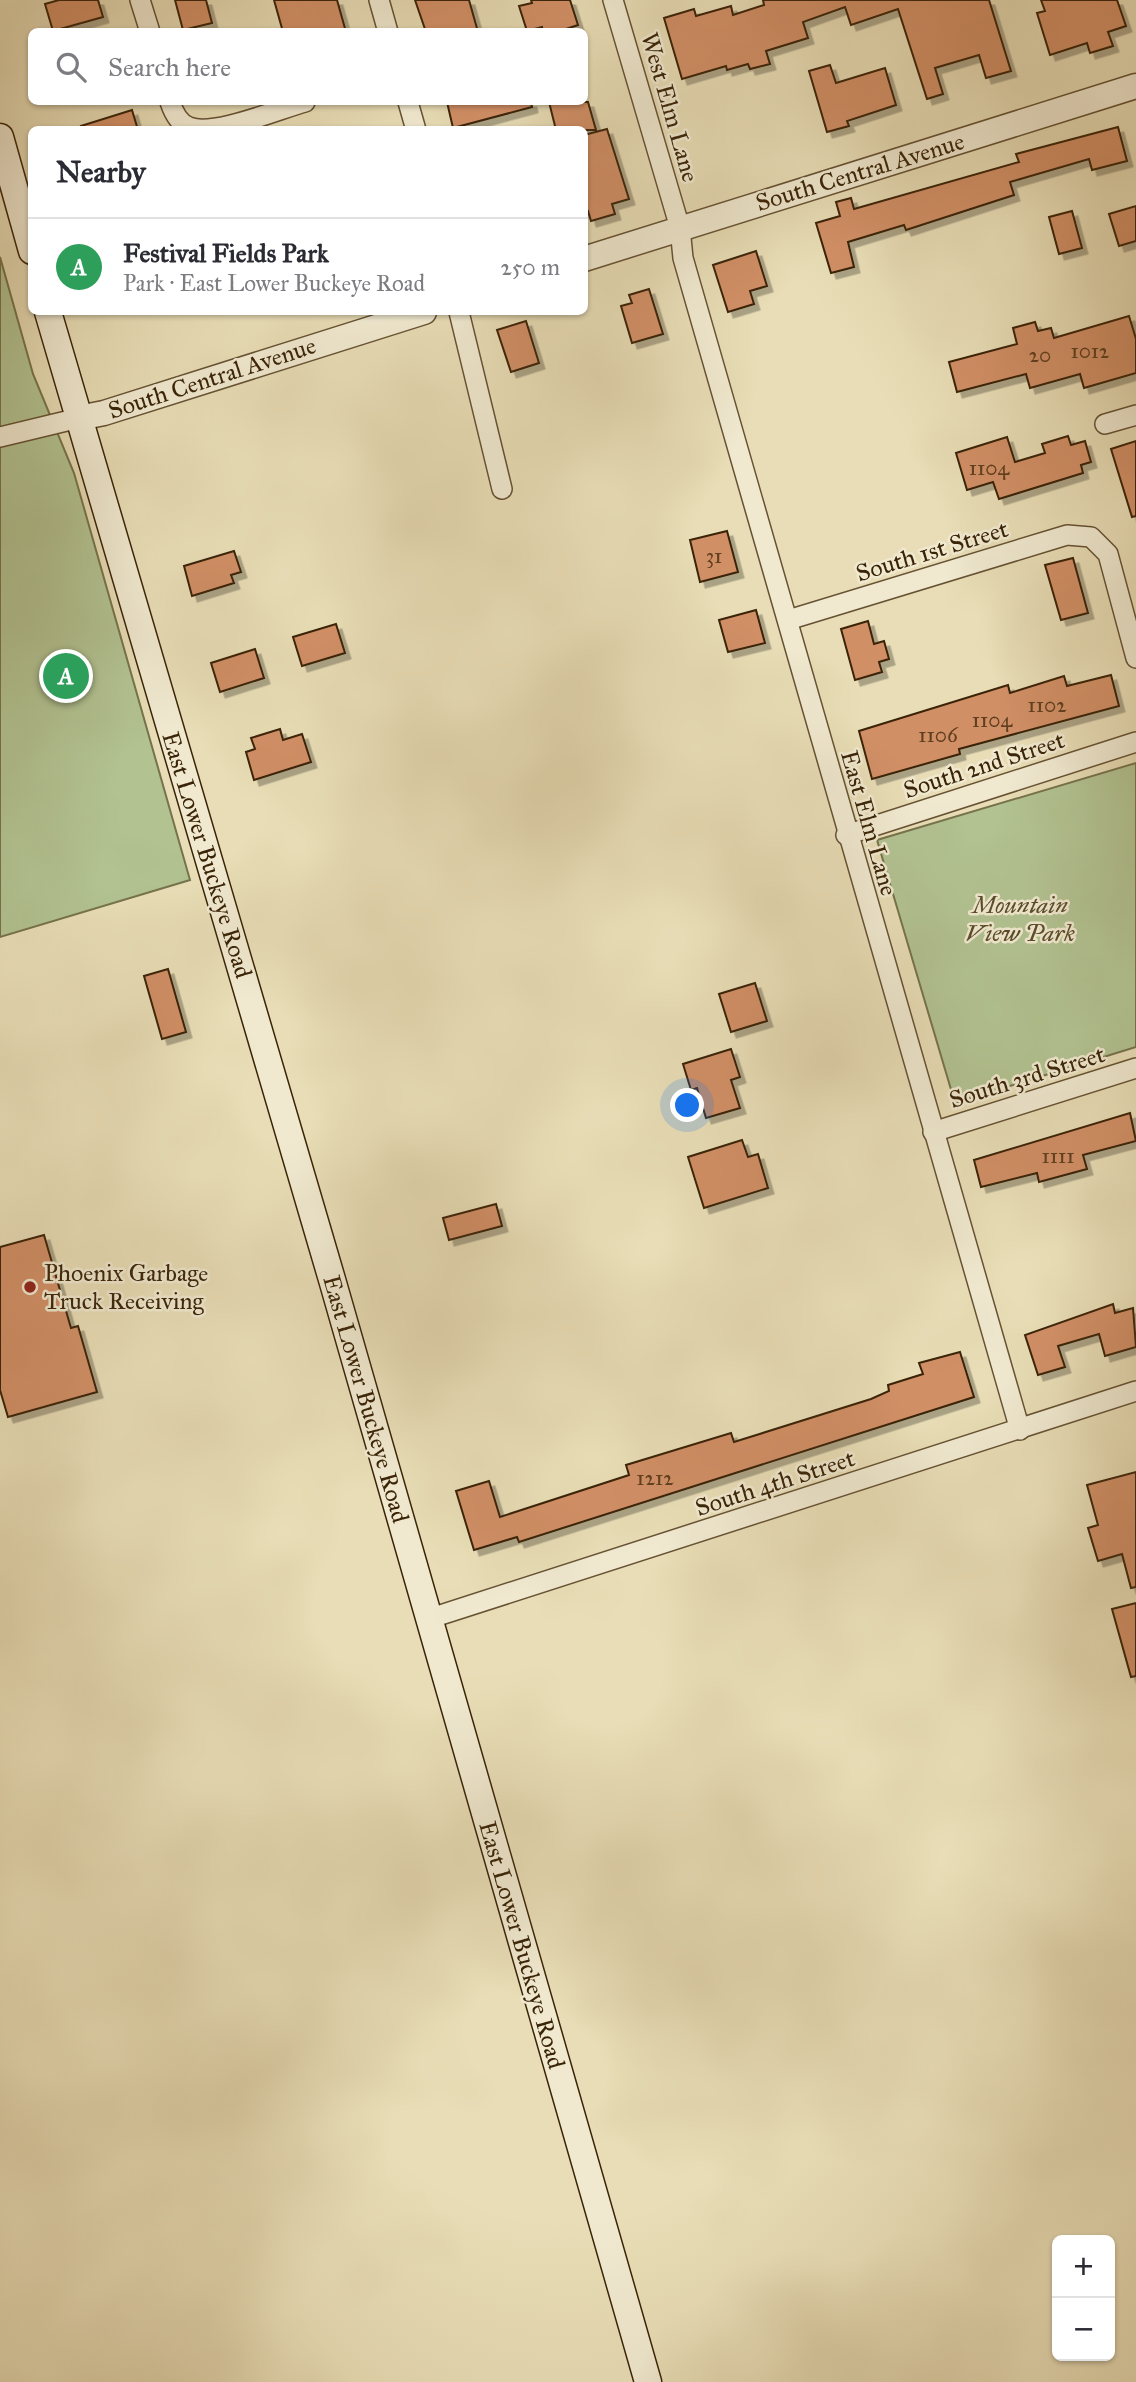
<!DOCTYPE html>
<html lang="en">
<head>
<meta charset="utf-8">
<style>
	body { margin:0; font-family:"IM FELL Great Primer",serif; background:#f7f7f7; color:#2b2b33 }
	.controls { position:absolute; right:21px; bottom:21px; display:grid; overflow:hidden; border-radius:10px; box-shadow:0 2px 5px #0004 }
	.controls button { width:63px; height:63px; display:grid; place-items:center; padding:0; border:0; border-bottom:2px solid #e1e1e2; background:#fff; color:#2b2b33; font:35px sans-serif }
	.you { position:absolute; left:688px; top:1106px; width:24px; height:24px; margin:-18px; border:5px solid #fff; border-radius:50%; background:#1a73e8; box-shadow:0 0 0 10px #1a73e833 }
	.badge { display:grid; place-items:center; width:46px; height:46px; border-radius:50%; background:#db2777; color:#fff; font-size:23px; font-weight:700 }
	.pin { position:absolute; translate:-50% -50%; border:4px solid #fff; box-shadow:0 2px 7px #0006 }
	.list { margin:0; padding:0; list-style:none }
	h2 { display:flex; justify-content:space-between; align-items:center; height:91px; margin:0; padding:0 28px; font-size:30px }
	h2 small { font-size:23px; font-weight:400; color:#7c7c81 }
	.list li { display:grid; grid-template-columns:46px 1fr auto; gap:21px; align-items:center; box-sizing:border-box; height:98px; padding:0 28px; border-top:2px solid #e1e1e2 }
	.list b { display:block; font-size:26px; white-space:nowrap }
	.list p { margin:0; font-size:23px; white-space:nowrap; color:#7c7c81 }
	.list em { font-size:23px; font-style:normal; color:#7c7c81 }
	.icon { flex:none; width:38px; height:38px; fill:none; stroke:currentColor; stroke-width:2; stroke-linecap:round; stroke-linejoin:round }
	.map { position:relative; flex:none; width:1136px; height:2382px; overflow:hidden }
	.search { position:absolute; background:#fff; box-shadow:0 2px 5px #0004; left:28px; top:28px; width:560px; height:77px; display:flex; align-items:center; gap:18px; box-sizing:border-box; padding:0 24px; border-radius:10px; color:#7c7c81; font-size:26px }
	.panel { position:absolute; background:#fff; box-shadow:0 2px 5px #0004; left:28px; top:126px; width:560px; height:189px; border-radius:10px }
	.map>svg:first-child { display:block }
	.green { fill:#b2c291; stroke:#76734c; stroke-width:2 }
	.building { fill:#d18f66; stroke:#3a2407; stroke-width:2; filter:url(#shadow) }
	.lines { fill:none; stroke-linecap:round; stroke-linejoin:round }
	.minor-casing { stroke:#665233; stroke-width:22 }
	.tertiary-casing { stroke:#665233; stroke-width:27 }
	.secondary-casing { stroke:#3a2407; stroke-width:29 }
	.minor { stroke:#f0e9d0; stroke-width:19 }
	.tertiary { stroke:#f0e9d0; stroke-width:24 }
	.secondary { stroke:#f0e9d0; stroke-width:26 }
	.poi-dot { fill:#8f2418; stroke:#f0e9d0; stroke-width:2.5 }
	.labels { text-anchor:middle; stroke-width:5; stroke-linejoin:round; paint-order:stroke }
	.number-label { font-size:21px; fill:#603f1f }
	.street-label { font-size:24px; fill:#3a2407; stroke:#f0e9d0 }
	.park-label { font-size:24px; font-style:italic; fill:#584c2a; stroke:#f0e9d0 }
	.poi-label { font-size:24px; fill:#3a2407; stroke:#f0e9d0; text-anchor:start }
</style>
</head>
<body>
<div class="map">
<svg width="1136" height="2382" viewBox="0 0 1136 2382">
	<defs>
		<filter id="shadow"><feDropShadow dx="5.5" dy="5.5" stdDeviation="0" flood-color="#0004"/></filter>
	</defs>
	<rect width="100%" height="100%" fill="#e8ddb6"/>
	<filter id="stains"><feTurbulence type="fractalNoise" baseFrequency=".00286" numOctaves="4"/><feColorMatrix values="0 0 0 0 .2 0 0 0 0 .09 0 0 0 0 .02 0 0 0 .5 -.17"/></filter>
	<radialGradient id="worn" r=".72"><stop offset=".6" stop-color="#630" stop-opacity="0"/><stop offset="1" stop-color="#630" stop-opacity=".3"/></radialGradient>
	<g class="green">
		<polygon points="0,257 33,374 74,473 190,880 0,937"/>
		<polygon points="1136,763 1136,1047 955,1103 877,840"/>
	</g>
	<g class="building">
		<polygon points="59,0 98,0 103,17 53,31 45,4"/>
		<polygon points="175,0 206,0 212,23 183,30"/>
		<polygon points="274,0 337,0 346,32 283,32"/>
		<polygon points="415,0 469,0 478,32 426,32"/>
		<polygon points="531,0 570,0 578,25 557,32 543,32 542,27 527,31 519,6 532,3"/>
		<polygon points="763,0 989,0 1011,71 986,78 979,55 935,68 943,94 927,99 898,9 851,25 845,7 803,22 808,38 766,51 770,64 750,69 748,64 727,70 726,66 682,79 664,18 694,9 696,16 731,6 733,15 764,5"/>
		<polygon points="1041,0 1117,0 1126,26 1108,32 1113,46 1090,53 1087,43 1050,55 1037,13 1045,11"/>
		<polygon points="830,65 836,83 885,68 896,105 847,121 849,126 827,132 809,71"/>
		<polygon points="447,102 531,102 532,107 453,128"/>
		<polygon points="549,102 588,102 596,130 556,130"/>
		<polygon points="132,110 138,130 82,130 81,126"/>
		<polygon points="1118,127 1127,161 1092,170 1089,159 1010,182 1014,195 906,230 904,225 848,242 854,267 831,273 816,223 840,216 836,202 851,198 854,209 1019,162 1016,154"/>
		<polygon points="607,129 629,199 612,204 615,214 591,221 588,211 584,212 584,135"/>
		<polygon points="1136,206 1136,241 1119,246 1109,214"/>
		<polygon points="1072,211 1082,248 1059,254 1049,217"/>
		<polygon points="756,251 767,286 750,291 754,304 728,312 713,265"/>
		<polygon points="649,289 663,334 632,343 621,306 632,303 629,295"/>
		<polygon points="1129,316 1136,339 1136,373 1084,388 1080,374 1030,388 1026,374 957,392 949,362 1017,344 1013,328 1035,322 1038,331 1051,328 1054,338"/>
		<polygon points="526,321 539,363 511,372 497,330"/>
		<polygon points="1068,436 1071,445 1085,441 1091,462 1081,465 1083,473 999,499 993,482 967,490 956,453 1007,437 1015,462 1045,453 1042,444"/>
		<polygon points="1136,441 1136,516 1132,517 1111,449"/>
		<polygon points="727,531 738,572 700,582 690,540"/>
		<polygon points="234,551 241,572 231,575 234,583 192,596 184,566"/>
		<polygon points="1073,558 1088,613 1061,620 1045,565"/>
		<polygon points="756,610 765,643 728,652 719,620"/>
		<polygon points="868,621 874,644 884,641 889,659 879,662 882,672 855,680 841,629"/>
		<polygon points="336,624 345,653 302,666 293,637"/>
		<polygon points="255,649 264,678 220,692 211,663"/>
		<polygon points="1111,675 1119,706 959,749 960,754 872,779 859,731 1008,685 1010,693 1064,676 1067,686"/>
		<polygon points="280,729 283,740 302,734 311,762 254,780 246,752 255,749 251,738"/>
		<polygon points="168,969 186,1032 162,1039 144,976"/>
		<polygon points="755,983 767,1021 731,1032 719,994"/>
		<polygon points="731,1049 740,1077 731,1080 740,1108 706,1118 697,1088 691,1090 683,1064"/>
		<polygon points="1130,1113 1136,1141 1083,1155 1087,1169 1039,1182 1037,1173 981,1187 974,1160"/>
		<polygon points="742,1140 748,1157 758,1154 768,1188 704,1208 688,1157"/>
		<polygon points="496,1204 502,1226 449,1240 443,1218"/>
		<polygon points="44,1235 71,1328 78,1326 97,1392 8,1417 0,1390 0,1247"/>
		<polygon points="1113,1304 1115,1313 1133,1308 1136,1347 1105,1356 1099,1334 1058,1346 1065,1367 1038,1375 1025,1335"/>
		<polygon points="960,1352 974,1397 519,1542 517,1537 474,1550 456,1491 489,1481 500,1517 629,1475 626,1465 731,1433 734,1442 871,1399 889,1391 888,1385 923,1374 919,1363"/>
		<polygon points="1136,1472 1136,1587 1131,1588 1122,1554 1098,1561 1088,1528 1098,1525 1087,1485"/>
		<polygon points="1136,1603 1136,1676 1131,1677 1112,1609"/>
	</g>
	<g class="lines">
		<defs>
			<g id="minor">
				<polyline points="140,0 150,32"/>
				<polyline points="379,0 388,32"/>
				<polyline points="613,0 680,228 683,258 1020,1430"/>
				<path d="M170 102C173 111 178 123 189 127 213 137 279 109 305 102"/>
				<polyline points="408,102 416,130"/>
				<polyline points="459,312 502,489"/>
				<polyline points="1105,424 1136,415"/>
				<polyline points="0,437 79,418"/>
				<polyline points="788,620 1067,535 1091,537 1108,554 1136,658"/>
				<polyline points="846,835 1136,742"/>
				<polyline points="933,1132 1136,1068"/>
				<polyline points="428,1619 1136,1391"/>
			</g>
			<g id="tertiary">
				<polyline points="584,259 1136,86"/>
				<polyline points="79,418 104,413 424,312"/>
			</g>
			<g id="secondary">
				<polyline points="0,137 32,251"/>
				<polyline points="48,312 333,1283 648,2382"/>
			</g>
		</defs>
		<use href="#minor" class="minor-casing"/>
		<use href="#tertiary" class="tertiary-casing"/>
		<use href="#secondary" class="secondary-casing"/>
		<use href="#minor" class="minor"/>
		<use href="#tertiary" class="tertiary"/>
		<use href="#secondary" class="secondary"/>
	</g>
	<circle class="poi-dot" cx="30" cy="1287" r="7"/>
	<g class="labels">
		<g class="number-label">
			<text x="1090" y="358">1012</text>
			<text x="1040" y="362">20</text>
			<text x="989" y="475">1104</text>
			<text x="714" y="563">31</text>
			<text x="1047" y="712">1102</text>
			<text x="992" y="727">1104</text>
			<text x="938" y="742">1106</text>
			<text x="1058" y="1163">1111</text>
			<text x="655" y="1485">1212</text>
		</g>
		<g class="street-label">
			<text transform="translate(670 107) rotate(74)" y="8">West Elm Lane</text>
			<text transform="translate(860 172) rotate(-17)" y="8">South Central Avenue</text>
			<text transform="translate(212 378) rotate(-18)" y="8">South Central Avenue</text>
			<text transform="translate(932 551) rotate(-17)" y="8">South 1st Street</text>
			<text transform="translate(984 765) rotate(-18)" y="8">South 2nd Street</text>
			<text transform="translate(869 823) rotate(74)" y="8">East Elm Lane</text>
			<text transform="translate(207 855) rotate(73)" y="8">East Lower Buckeye Road</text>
			<text transform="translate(1027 1077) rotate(-17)" y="8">South 3rd Street</text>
			<text transform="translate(366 1399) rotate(74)" y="8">East Lower Buckeye Road</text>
			<text transform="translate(775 1483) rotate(-18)" y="8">South 4th Street</text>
			<text transform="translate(522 1945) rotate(74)" y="8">East Lower Buckeye Road</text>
		</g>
		<g class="park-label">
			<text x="1020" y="913">Mountain<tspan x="1020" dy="28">View Park</tspan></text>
		</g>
		<g class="poi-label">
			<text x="44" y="1281">Phoenix Garbage<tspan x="44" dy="28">Truck Receiving</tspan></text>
		</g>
	</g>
	<rect width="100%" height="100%" filter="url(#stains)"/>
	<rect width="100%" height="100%" fill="url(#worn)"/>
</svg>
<div class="controls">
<button>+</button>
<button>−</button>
</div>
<div class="you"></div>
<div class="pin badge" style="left:66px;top:676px;background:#2e9e5b">A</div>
<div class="search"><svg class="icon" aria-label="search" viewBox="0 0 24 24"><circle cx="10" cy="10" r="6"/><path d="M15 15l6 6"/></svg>Search here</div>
<section class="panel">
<h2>Nearby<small></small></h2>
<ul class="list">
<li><span class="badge" style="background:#2e9e5b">A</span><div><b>Festival Fields Park</b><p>Park · East Lower Buckeye Road</p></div><em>250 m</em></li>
</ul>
</section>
</div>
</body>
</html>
